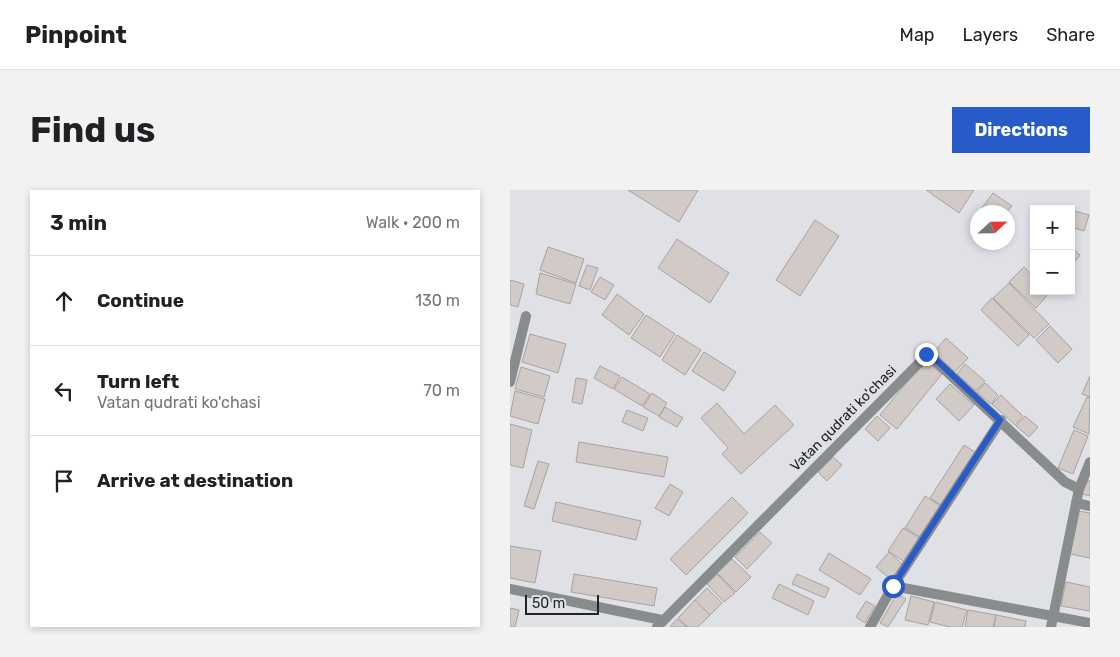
<!DOCTYPE html>
<html lang="en">
<head>
<meta charset="utf-8">
<style>
	body { margin:0; font-family:Rubik,sans-serif; background:#f2f2f2; color:#202124 }
	.controls { position:absolute; right:15px; top:15px; display:grid; overflow:hidden; border-radius:0px; box-shadow:0 2px 8px #0003 }
	.controls button { width:45px; height:45px; display:grid; place-items:center; padding:0; border:0; border-bottom:1px solid #e0e0e0; background:#fff; color:#202124; font:25px sans-serif }
	.compass { position:absolute; left:460px; top:15px; width:45px; height:45px; border-radius:50%; background:#fff; box-shadow:0 2px 8px #0003; rotate:68deg }
	.scale { position:absolute; left:15px; bottom:12px; width:74px; box-sizing:border-box; padding-left:5px; border:2px solid #222325; border-top:0; font-size:14px; line-height:18px; white-space:nowrap; color:#222325; -webkit-text-stroke:4px #dfe1e7; paint-order:stroke }
	.stop { position:absolute; width:15px; height:15px; margin:-11px; border:4px solid #275bc9; border-radius:50%; background:#fff }
	.stop.end { background:#275bc9; border-color:#fff; box-shadow:0 1px 5px #0008 }
	.list { margin:0; padding:0; list-style:none }
	h2 { display:flex; justify-content:space-between; align-items:center; height:65px; margin:0; padding:0 20px; font-size:21px }
	h2 small { font-size:16px; font-weight:400; color:#757577 }
	.list li { display:grid; grid-template-columns:32px 1fr auto; gap:15px; align-items:center; box-sizing:border-box; height:90px; padding:0 20px; border-top:1px solid #e0e0e0 }
	.list b { display:block; font-size:19px; white-space:nowrap }
	.list p { margin:0; font-size:16px; white-space:nowrap; color:#757577 }
	.list em { font-size:16px; font-style:normal; color:#757577 }
	.icon { flex:none; width:28px; height:28px; fill:none; stroke:currentColor; stroke-width:2; stroke-linecap:round; stroke-linejoin:round }
	.map { position:relative; flex:none; width:580px; height:437px; overflow:hidden; border-radius:0px }
	header { display:flex; align-items:center; gap:30px; box-sizing:border-box; height:70px; padding:0 25px; background:#fff; border-bottom:1px solid #e0e0e0 }
	header strong { font-size:24px }
	nav { display:flex; gap:28px; margin-inline-start:auto; font-size:18px }
	.intro { display:flex; align-items:center; justify-content:space-between; box-sizing:border-box; height:120px; padding:0 30px }
	h1 { margin:0; font-size:35px }
	.button { padding:12px 22px; border-radius:0px; background:#275bc9; color:#fff; font-size:18px; font-weight:700 }
	main { display:flex; gap:30px; padding:0 30px }
	aside { flex:1; background:#fff; border-radius:0px; box-shadow:0 2px 8px #0003 }
	.map>svg:first-child { display:block }
	.building { fill:#d1cac7; stroke:#a9a29f }
	.lines { fill:none; stroke-linecap:round; stroke-linejoin:round }
	.minor { stroke:#888c8c; stroke-width:10 }
	.route { stroke:#275bc9; stroke-width:6 }
	.labels { text-anchor:middle; stroke-width:4; stroke-linejoin:round; paint-order:stroke }
	.street-label { font-size:14px; fill:#222325; stroke:#dfe1e7 }
</style>
</head>
<body>
<header>
<strong>Pinpoint</strong>
<nav><a>Map</a><a>Layers</a><a>Share</a></nav>
</header>
<div class="intro"><h1>Find us</h1><a class="button">Directions</a></div>
<main>
<aside>
<h2>3 min<small>Walk · 200 m</small></h2>
<ul class="list">
<li><svg class="icon" aria-label="ahead" viewBox="0 0 24 24"><path d="M12 20V5M6 11l6-6 6 6"/></svg><div><b>Continue</b></div><em>130 m</em></li>
<li><svg class="icon" aria-label="left" viewBox="0 0 24 24"><path d="M17 20v-9H6M10 6l-5 5 5 5"/></svg><div><b>Turn left</b><p>Vatan qudrati ko'chasi</p></div><em>70 m</em></li>
<li><svg class="icon" aria-label="arrive" viewBox="0 0 24 24"><path d="M6 21V4h12l-3 4 3 4H6"/></svg><div><b>Arrive at destination</b></div></li>
</ul>
</aside>
<div class="map">
<svg width="580" height="437" viewBox="0 0 580 437">
	<rect width="100%" height="100%" fill="#dfe1e7"/>
	<g class="building">
		<polygon points="118,0 188,0 169,32"/>
		<polygon points="416,0 464,0 449,23"/>
		<polygon points="483,3 502,16 497,22 469,22"/>
		<polygon points="561,20 579,25 574,41 561,37"/>
		<polygon points="305,30 329,46 290,106 266,90"/>
		<polygon points="167,49 219,83 200,113 148,78"/>
		<polygon points="38,57 74,69 66,93 30,80"/>
		<polygon points="561,57 570,65 562,75 561,75"/>
		<polygon points="77,75 88,78 80,100 69,96"/>
		<polygon points="514,77 524,87 524,101 540,102 526,118 499,92"/>
		<polygon points="30,83 66,94 60,114 26,104"/>
		<polygon points="90,87 104,95 95,110 81,102"/>
		<polygon points="0,90 14,94 8,117 0,115"/>
		<polygon points="499,93 539,134 524,148 483,108"/>
		<polygon points="107,104 134,124 119,145 92,125"/>
		<polygon points="482,108 519,145 508,156 471,120"/>
		<polygon points="136,125 165,144 150,167 121,148"/>
		<polygon points="540,136 562,159 548,173 526,150"/>
		<polygon points="20,144 56,154 48,183 12,172"/>
		<polygon points="167,145 191,160 175,185 152,170"/>
		<polygon points="436,148 458,168 445,182 424,162"/>
		<polygon points="194,162 226,182 214,201 182,181"/>
		<polygon points="415,170 432,184 387,239 370,225"/>
		<polygon points="455,174 475,191 466,201 447,184"/>
		<polygon points="90,176 110,186 103,199 84,188"/>
		<polygon points="11,177 40,186 34,207 5,199"/>
		<polygon points="580,186 580,207 572,204"/>
		<polygon points="112,187 140,204 132,216 104,199"/>
		<polygon points="66,188 77,190 72,214 62,212"/>
		<polygon points="475,193 488,205 481,214 467,202"/>
		<polygon points="440,194 464,215 449,231 426,209"/>
		<polygon points="5,201 35,209 28,234 0,226"/>
		<polygon points="142,203 157,213 149,226 133,217"/>
		<polygon points="491,205 513,226 505,235 482,214"/>
		<polygon points="577,207 580,208 579,244 563,237"/>
		<polygon points="207,213 234,244 265,215 284,235 231,284 212,264 218,258 191,228"/>
		<polygon points="155,217 173,228 167,237 149,227"/>
		<polygon points="117,220 138,228 133,241 112,232"/>
		<polygon points="367,226 380,238 368,251 355,239"/>
		<polygon points="515,226 528,237 519,247 506,236"/>
		<polygon points="0,234 22,240 13,278 0,275"/>
		<polygon points="564,240 578,246 563,284 548,278"/>
		<polygon points="69,252 158,267 154,287 66,272"/>
		<polygon points="454,255 465,262 431,315 420,308"/>
		<polygon points="323,267 332,275 317,291 308,282"/>
		<polygon points="28,271 39,274 24,319 14,316"/>
		<polygon points="578,290 580,291 580,306 572,304"/>
		<polygon points="160,294 173,302 159,326 145,318"/>
		<polygon points="415,306 431,316 412,348 395,338"/>
		<polygon points="222,307 238,323 176,385 160,369"/>
		<polygon points="46,312 131,331 126,350 42,331"/>
		<polygon points="569,321 580,323 580,368 560,364"/>
		<polygon points="393,338 411,349 396,373 378,361"/>
		<polygon points="250,342 262,353 237,379 225,367"/>
		<polygon points="0,356 31,361 25,393 0,388"/>
		<polygon points="379,362 394,376 381,390 366,377"/>
		<polygon points="319,363 361,389 350,405 309,380"/>
		<polygon points="222,369 241,387 226,402 207,383"/>
		<polygon points="64,384 147,398 144,416 61,402"/>
		<polygon points="207,384 225,403 214,412 197,394"/>
		<polygon points="287,384 319,398 315,408 282,394"/>
		<polygon points="556,392 580,397 580,421 551,416"/>
		<polygon points="269,394 304,411 298,425 262,408"/>
		<polygon points="197,398 212,413 200,425 185,410"/>
		<polygon points="387,404 396,409 378,437 370,433"/>
		<polygon points="401,406 424,412 418,435 395,430"/>
		<polygon points="185,410 200,425 188,437 178,437 168,428"/>
		<polygon points="356,411 365,416 355,433 346,427"/>
		<polygon points="425,412 457,420 452,437 440,437 420,432"/>
		<polygon points="0,418 9,420 5,437 0,437"/>
		<polygon points="458,420 486,425 483,437 455,437"/>
		<polygon points="486,425 516,431 515,437 484,437"/>
		<polygon points="167,429 177,437 160,437"/>
	</g>
	<g class="lines">
		<g class="minor">
			<polyline points="0,192 16,126"/>
			<polyline points="566,313 580,316"/>
			<polyline points="383,396 580,433"/>
			<polyline points="0,399 152,430"/>
			<polyline points="147,437 418,164 555,292 569,299"/>
			<polyline points="360,437 383,396 491,230"/>
			<polyline points="541,437 569,299 580,272"/>
		</g>
	</g>
	<g class="lines">
		<polyline class="route" points="383,396 490,230 420,164 416,164"/>
	</g>
	<g class="labels">
		<g class="street-label">
			<text transform="translate(333 228) rotate(-45)" y="5">Vatan qudrati ko'chasi</text>
		</g>
	</g>
</svg>
<div class="controls">
<button>+</button>
<button>−</button>
</div>
<svg class="compass" viewBox="-18 -18 36 36"><path d="M0-13l5 13h-10z" fill="#e53935"/><path d="M0 13l5-13h-10z" fill="#757577"/></svg>
<div class="scale">50 m</div>
<div class="stop" style="left:383px;top:396px"></div>
<div class="stop end" style="left:416px;top:164px"></div>
</div>
</main>
</body>
</html>
